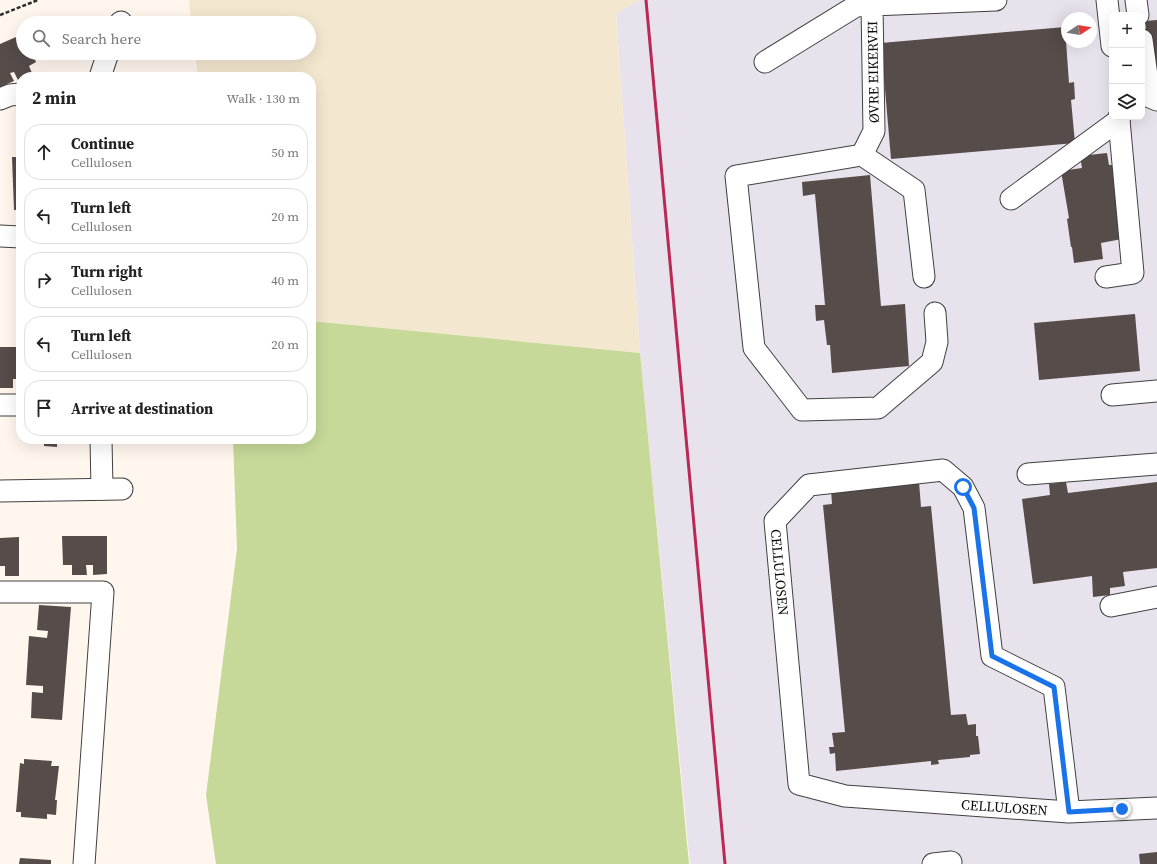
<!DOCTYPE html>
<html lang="en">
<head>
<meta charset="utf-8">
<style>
	body { margin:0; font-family:"Source Serif 4",serif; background:#f2f2f2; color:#222 }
	.controls { position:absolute; right:12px; top:12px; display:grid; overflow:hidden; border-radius:8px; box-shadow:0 4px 16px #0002 }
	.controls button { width:36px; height:36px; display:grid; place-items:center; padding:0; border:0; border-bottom:1px solid #e0e0e0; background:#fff; color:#222; font:20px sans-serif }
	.compass { position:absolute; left:1061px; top:12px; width:36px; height:36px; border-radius:50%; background:#fff; box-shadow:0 4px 16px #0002; rotate:78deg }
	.stop { position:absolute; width:12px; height:12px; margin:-9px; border:3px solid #1a73e8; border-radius:50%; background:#fff }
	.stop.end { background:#1a73e8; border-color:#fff; box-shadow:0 1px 4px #0008 }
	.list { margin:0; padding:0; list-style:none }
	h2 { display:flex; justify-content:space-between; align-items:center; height:52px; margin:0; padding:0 16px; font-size:17px }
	h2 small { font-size:13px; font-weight:400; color:#767676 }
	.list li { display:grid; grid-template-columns:26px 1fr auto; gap:12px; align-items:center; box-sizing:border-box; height:56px; margin:0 8px 8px; padding:0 8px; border:1px solid #e0e0e0; border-radius:16px }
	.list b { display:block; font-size:15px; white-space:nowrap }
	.list p { margin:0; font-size:13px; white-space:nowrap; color:#767676 }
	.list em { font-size:13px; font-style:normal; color:#767676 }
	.icon { flex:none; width:22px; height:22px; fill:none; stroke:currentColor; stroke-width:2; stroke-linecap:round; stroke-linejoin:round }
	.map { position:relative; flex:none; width:1157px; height:864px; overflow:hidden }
	.search { position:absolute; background:#fff; box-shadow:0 4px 16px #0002; left:16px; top:16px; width:300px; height:44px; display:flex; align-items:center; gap:10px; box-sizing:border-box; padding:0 14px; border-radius:22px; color:#767676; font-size:15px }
	.panel { position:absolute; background:#fff; box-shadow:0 4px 16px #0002; left:16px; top:72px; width:300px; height:372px; border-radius:16px }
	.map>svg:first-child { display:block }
	.industrial { fill:#e8e2ec; fill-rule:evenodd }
	.farmland { fill:#f4e7cf }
	.forest { fill:#c6d998 }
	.building { fill:#564c4a }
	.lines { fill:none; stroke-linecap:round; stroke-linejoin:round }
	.minor-casing { stroke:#404040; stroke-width:23 }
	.path { stroke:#2f2f2f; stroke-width:2.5; stroke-dasharray:4 2; stroke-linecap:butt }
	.minor { stroke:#fff; stroke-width:21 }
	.rail { stroke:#ba2956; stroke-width:3 }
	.route { stroke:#1a73e8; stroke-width:5 }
	.labels { text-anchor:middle; stroke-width:4; stroke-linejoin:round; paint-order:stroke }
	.street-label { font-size:14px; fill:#0d0d0d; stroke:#fff }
</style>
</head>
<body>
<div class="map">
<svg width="1157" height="864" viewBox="0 0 1157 864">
	<rect width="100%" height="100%" fill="#fff7ee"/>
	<path class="industrial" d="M640 0H1157V864H690L640 353 616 13ZM1112 15H1142V117H1112ZM1067 18H1091V42H1067Z"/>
	<polygon class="farmland" points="189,0 640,0 616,13 640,353 311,321 311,77 198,77 195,53 309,53 309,23 191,23"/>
	<polygon class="forest" points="311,321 640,353 689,864 216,864 206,795 237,549 233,439 311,439"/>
	<g class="building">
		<polygon points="1157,20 1157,65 1150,66 1145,21"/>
		<polygon points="1065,27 1069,83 1074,82 1075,99 1071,100 1075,143 891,159 881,43"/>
		<polygon points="23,34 23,53 32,53 36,62 29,66 32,73 18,80 14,72 10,73 14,81 0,87 0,44"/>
		<polygon points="36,53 51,53 39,58"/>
		<polygon points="1107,153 1109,165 1113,165 1122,239 1101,243 1103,259 1074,263 1072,247 1071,247 1067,219 1069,218 1061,171 1082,168 1080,156"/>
		<polygon points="12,157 21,157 21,210 14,210"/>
		<polygon points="870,175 881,306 905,304 909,366 832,373 830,345 827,345 824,320 816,321 815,305 825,305 815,194 803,196 802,182"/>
		<polygon points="1135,314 1140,371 1039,380 1034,323"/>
		<polygon points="0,347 21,347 21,393 17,393 18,379 13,379 13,388 0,388"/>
		<polygon points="44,439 57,439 57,447 44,446"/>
		<polygon points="919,482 921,507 931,506 951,715 966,714 968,725 976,724 976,736 978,736 980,754 970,755 970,757 938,760 939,764 931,765 931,761 836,771 835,753 830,754 829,747 834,747 832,733 845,732 823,505 832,504 831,490"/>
		<polygon points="1066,482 1068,493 1157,482 1157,568 1123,572 1125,586 1110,588 1110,595 1093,597 1092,576 1033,584 1022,499 1050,495 1049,484"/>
		<polygon points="62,536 107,536 107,574 93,575 93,565 86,565 87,575 72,575 72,565 63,565"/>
		<polygon points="19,537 19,576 5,576 5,566 0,566 0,538"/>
		<polygon points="39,605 71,607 62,720 31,718 32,692 43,693 43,686 26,685 29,636 47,638 48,631 37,630"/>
		<polygon points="24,759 52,761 51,766 59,766 55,800 57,800 56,815 47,814 47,819 21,817 21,812 16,812 20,763 24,764"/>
		<polygon points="1157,852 1157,864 1140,864 1139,854"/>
		<polygon points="20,858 51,860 51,864 19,864"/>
	</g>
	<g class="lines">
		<defs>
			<g id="minor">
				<polyline points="1107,0 1112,46"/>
				<polyline points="1136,0 1138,15"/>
				<polyline points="120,23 121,22"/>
				<polyline points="1142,40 1150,97 1157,100"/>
				<polyline points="765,62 856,6 872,5"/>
				<polyline points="100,77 108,53"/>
				<polyline points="0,99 10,95 21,94"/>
				<polyline points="862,155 914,190 924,277"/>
				<polyline points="1011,199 1119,120 1119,117"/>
				<polyline points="0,236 21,237"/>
				<polyline points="1106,277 1133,273 1119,120"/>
				<polyline points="935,313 937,342 932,362 878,408 802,410 754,348 736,176 862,155 874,131 872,5 996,0"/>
				<polyline points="1112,395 1157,391"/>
				<polyline points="0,405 21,405"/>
				<polyline points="101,439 102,489"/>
				<polyline points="1028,474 1157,464"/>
				<polyline points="0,491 122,489"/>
				<polyline points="0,592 103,592 84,864"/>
				<polyline points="1111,606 1157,597"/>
				<path id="s1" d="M1069 812 1054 687 992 656 974 508 963 487 943 470 809 485 775 521 799 784 845 796 1069 812 1157 808"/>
				<polyline points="933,864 951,862"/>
			</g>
		</defs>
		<use href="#minor" class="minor-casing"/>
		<polyline class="path" points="0,15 38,0"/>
		<use href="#minor" class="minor"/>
		<polyline class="rail" points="646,0 725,864"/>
	</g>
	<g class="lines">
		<polyline class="route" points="963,487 974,508 992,656 1054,687 1069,812 1122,809"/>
	</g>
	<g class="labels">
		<g class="street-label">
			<text transform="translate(873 72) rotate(-91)" y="5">ØVRE EIKERVEI</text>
			<text dy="5" stroke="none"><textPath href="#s1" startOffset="630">CELLULOSEN</textPath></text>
			<text dy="5" stroke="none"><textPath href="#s1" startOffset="1050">CELLULOSEN</textPath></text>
		</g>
	</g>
</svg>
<div class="controls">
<button>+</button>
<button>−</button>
<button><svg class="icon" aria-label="layers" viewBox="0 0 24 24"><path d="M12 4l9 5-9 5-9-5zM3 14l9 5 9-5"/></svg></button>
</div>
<svg class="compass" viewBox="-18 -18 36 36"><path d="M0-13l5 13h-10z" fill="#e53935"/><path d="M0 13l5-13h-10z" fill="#767676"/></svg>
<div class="stop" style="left:963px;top:487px"></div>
<div class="stop end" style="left:1122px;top:809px"></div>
<div class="search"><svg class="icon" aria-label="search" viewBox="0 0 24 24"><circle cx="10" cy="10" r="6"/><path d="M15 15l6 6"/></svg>Search here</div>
<section class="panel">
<h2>2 min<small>Walk · 130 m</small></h2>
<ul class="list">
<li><svg class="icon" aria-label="ahead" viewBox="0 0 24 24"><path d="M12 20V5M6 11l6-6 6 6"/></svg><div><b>Continue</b><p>Cellulosen</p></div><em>50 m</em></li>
<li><svg class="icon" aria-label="left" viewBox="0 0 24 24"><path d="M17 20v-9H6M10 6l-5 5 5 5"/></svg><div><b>Turn left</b><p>Cellulosen</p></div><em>20 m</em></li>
<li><svg class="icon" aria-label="right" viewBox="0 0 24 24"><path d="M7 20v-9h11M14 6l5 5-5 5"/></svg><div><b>Turn right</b><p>Cellulosen</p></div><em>40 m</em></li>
<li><svg class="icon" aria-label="left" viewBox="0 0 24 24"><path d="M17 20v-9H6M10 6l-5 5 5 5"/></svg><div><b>Turn left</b><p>Cellulosen</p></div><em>20 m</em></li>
<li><svg class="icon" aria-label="arrive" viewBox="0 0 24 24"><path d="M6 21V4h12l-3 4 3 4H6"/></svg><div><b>Arrive at destination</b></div></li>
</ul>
</section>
</div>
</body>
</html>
